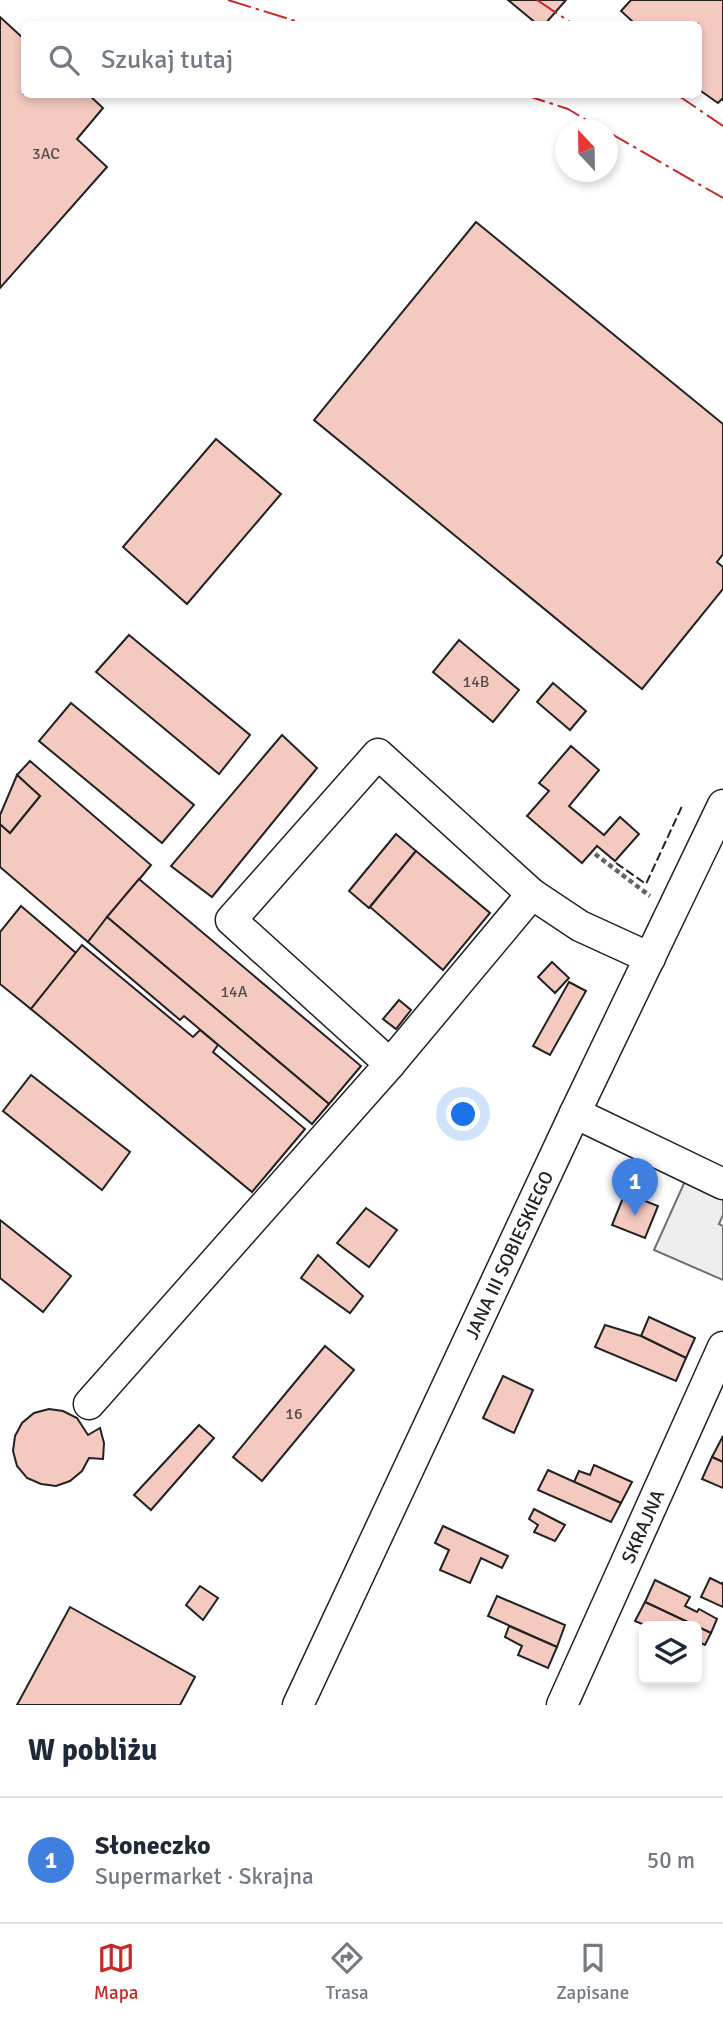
<!DOCTYPE html>
<html lang="pl">
<head>
<meta charset="utf-8">
<style>
	body { margin:0; font-family:Signika,sans-serif; background:#f6f6f7; color:#1f2937 }
	.controls { position:absolute; right:21px; bottom:21px; display:grid; overflow:hidden; border-radius:10px; box-shadow:0 4px 10px #0003 }
	.controls button { width:63px; height:63px; display:grid; place-items:center; padding:0; border:0; border-bottom:2px solid #e0e1e3; background:#fff; color:#1f2937; font:35px sans-serif }
	.compass { position:absolute; left:555px; top:119px; width:63px; height:63px; border-radius:50%; background:#fff; box-shadow:0 4px 10px #0003; rotate:338deg }
	.you { position:absolute; left:464px; top:1115px; width:24px; height:24px; margin:-18px; border:5px solid #fff; border-radius:50%; background:#1a73e8; box-shadow:0 0 0 10px #1a73e833 }
	.badge { display:grid; place-items:center; width:46px; height:46px; border-radius:50%; background:#c62828; color:#fff; font-size:23px; font-weight:700 }
	.pin { position:absolute; translate:-50% -58px; filter:drop-shadow(0 2px 4px #0008) }
	.pin::after { content:''; position:absolute; top:37px; width:24px; height:21px; background:inherit; clip-path:polygon(0 0,100% 0,50% 100%) }
	.list { margin:0; padding:0; list-style:none }
	h2 { display:flex; justify-content:space-between; align-items:center; height:91px; margin:0; padding:0 28px; font-size:30px }
	h2 small { font-size:23px; font-weight:400; color:#747a83 }
	.list li { display:grid; grid-template-columns:46px 1fr auto; gap:21px; align-items:center; box-sizing:border-box; height:126px; padding:0 28px; border-top:2px solid #e0e1e3 }
	.list b { display:block; font-size:26px; white-space:nowrap }
	.list p { margin:0; font-size:23px; white-space:nowrap; color:#747a83 }
	.list em { font-size:23px; font-style:normal; color:#747a83 }
	.icon { flex:none; width:38px; height:38px; fill:none; stroke:currentColor; stroke-width:2; stroke-linecap:round; stroke-linejoin:round }
	.map { position:relative; flex:none; width:723px; height:1705px; overflow:hidden }
	.search { position:absolute; background:#fff; box-shadow:0 4px 10px #0003; left:21px; right:21px; top:21px; height:77px; display:flex; align-items:center; gap:18px; box-sizing:border-box; padding:0 24px; border-radius:10px; color:#747a83; font-size:26px }
	.sheet { height:217px; background:#fff }
	nav { display:flex; justify-content:space-around; align-items:center; box-sizing:border-box; height:98px; border-top:2px solid #e0e1e3; background:#fff; font-size:19px; color:#747a83 }
	nav a { display:grid; justify-items:center; gap:4px }
	nav .on { color:#c62828 }
	.map>svg:first-child { display:block }
	.green { fill:#eee; stroke:#6f6f6f; stroke-width:2 }
	.building { fill:#f3c9c0; stroke:#222; stroke-width:2 }
	.lines { fill:none; stroke-linecap:round; stroke-linejoin:round }
	.minor-casing { stroke:#222; stroke-width:33 }
	.path { stroke:#646464; stroke-width:4.5; stroke-dasharray:5 3.5; stroke-linecap:butt }
	.minor { stroke:#fff; stroke-width:30 }
	.fence { stroke:#222; stroke-width:2; stroke-dasharray:9 3.5; stroke-linecap:butt }
	.power { stroke:#c62828; stroke-width:2; stroke-dasharray:24 5 3.5 5; stroke-linecap:butt }
	.labels { text-anchor:middle; stroke-width:5; stroke-linejoin:round; paint-order:stroke }
	.number-label { font-size:16px; fill:#564c4a }
	.street-label { font-size:19px; fill:#222; stroke:#fff }
</style>
</head>
<body>
<div class="map">
<svg width="723" height="1705" viewBox="0 0 723 1705">
	<rect width="100%" height="100%" fill="#fff"/>
	<polygon class="green" points="685,1181 723,1198 723,1215 719,1224 723,1226 723,1280 654,1250"/>
	<g class="building">
		<polygon points="508,0 566,0 545,24 537,24"/>
		<polygon points="631,0 723,0 723,100 722,99 718,103 698,89 698,24 629,24 632,21 621,11"/>
		<polygon points="0,17 24,39 24,94 88,94 103,108 77,139 107,167 0,288"/>
		<polygon points="476,222 723,424 723,554 717,562 723,567 723,589 642,689 314,420"/>
		<polygon points="216,439 281,494 187,604 123,547"/>
		<polygon points="129,635 250,735 219,774 96,672"/>
		<polygon points="459,640 519,690 493,722 433,672"/>
		<polygon points="553,683 586,711 570,730 537,702"/>
		<polygon points="71,703 194,805 162,843 39,741"/>
		<polygon points="282,735 317,768 212,897 171,866"/>
		<polygon points="571,746 599,770 569,806 604,835 620,817 639,834 615,861 597,846 582,863 527,816 549,791 539,783"/>
		<polygon points="30,761 151,865 88,942 0,867 0,824 10,833 40,796 17,775"/>
		<polygon points="17,775 40,796 10,833 0,824 0,815"/>
		<polygon points="396,834 416,851 369,908 349,891"/>
		<polygon points="416,851 490,913 443,970 370,907"/>
		<polygon points="139,879 361,1066 329,1104 107,917"/>
		<polygon points="21,906 76,953 31,1009 0,984 0,932"/>
		<polygon points="107,917 329,1104 312,1124 184,1016 180,1020 88,942"/>
		<polygon points="82,945 193,1037 200,1030 218,1045 213,1052 305,1129 252,1192 31,1009"/>
		<polygon points="552,962 569,978 555,993 538,977"/>
		<polygon points="569,982 586,991 550,1055 533,1046"/>
		<polygon points="399,1000 411,1010 396,1029 383,1019"/>
		<polygon points="31,1075 130,1152 102,1190 3,1111"/>
		<polygon points="625,1193 658,1206 645,1238 612,1225"/>
		<polygon points="366,1208 397,1230 369,1267 337,1243"/>
		<polygon points="0,1220 71,1276 43,1312 0,1278"/>
		<polygon points="318,1255 363,1296 350,1313 301,1278"/>
		<polygon points="649,1317 695,1338 686,1358 641,1336"/>
		<polygon points="605,1325 641,1336 686,1358 676,1381 595,1347"/>
		<polygon points="325,1346 354,1370 262,1481 233,1457"/>
		<polygon points="503,1376 533,1390 514,1433 483,1418"/>
		<polygon points="49,1409 63,1411 77,1418 88,1435 100,1428 104,1443 103,1459 89,1458 82,1471 70,1481 56,1486 41,1484 27,1478 17,1466 13,1451 15,1436 22,1423 34,1413"/>
		<polygon points="199,1425 214,1438 151,1510 134,1495"/>
		<polygon points="723,1436 723,1462 712,1457"/>
		<polygon points="712,1457 723,1462 723,1488 702,1479"/>
		<polygon points="594,1465 632,1482 621,1503 574,1482 579,1471 590,1475"/>
		<polygon points="548,1470 621,1503 611,1522 538,1490"/>
		<polygon points="534,1509 565,1525 555,1541 534,1532 538,1525 529,1519"/>
		<polygon points="443,1526 508,1556 502,1568 481,1558 470,1583 440,1570 449,1550 435,1543"/>
		<polygon points="710,1578 722,1584 723,1582 723,1607 701,1597"/>
		<polygon points="655,1580 690,1597 685,1606 697,1612 699,1609 717,1619 711,1633 645,1602"/>
		<polygon points="200,1586 218,1598 203,1620 186,1605"/>
		<polygon points="497,1596 565,1625 557,1647 488,1616"/>
		<polygon points="645,1602 711,1633 705,1645 697,1641 697,1626 647,1626 635,1621"/>
		<polygon points="70,1607 195,1677 180,1705 17,1705"/>
		<polygon points="509,1626 557,1647 548,1668 518,1655 522,1646 505,1637"/>
	</g>
	<g class="lines">
		<defs>
			<g id="minor">
				<polyline points="390,1064 532,894"/>
				<polyline points="575,1113 723,1184"/>
				<polyline points="89,1404 390,1064 231,920 378,754 532,894 580,926 650,958"/>
				<path id="s1" d="M298 1705 575 1113 723 805"/>
				<path id="s2" d="M562 1705 723 1347"/>
			</g>
		</defs>
		<use href="#minor" class="minor-casing"/>
		<polyline class="path" points="595,854 650,896"/>
		<use href="#minor" class="minor"/>
		<polyline class="fence" points="616,863 646,884 683,804"/>
		<g class="power">
			<polyline points="228,0 305,24"/>
			<polyline points="537,0 573,24"/>
			<polyline points="522,94 568,109 603,130"/>
			<polyline points="676,94 723,126"/>
			<polyline points="608,132 723,198"/>
		</g>
	</g>
	<g class="labels">
		<g class="number-label">
			<text x="46" y="159">3AC</text>
			<text x="476" y="687">14B</text>
			<text x="234" y="997">14A</text>
			<text x="294" y="1419">16</text>
		</g>
		<g class="street-label">
			<text dy="7" stroke="none"><textPath href="#s1" startOffset="497">JANA III SOBIESKIEGO</textPath></text>
			<text dy="7" stroke="none"><textPath href="#s2" startOffset="196">SKRAJNA</textPath></text>
		</g>
	</g>
</svg>
<div class="controls">
<button><svg class="icon" aria-label="layers" viewBox="0 0 24 24"><path d="M12 4l9 5-9 5-9-5zM3 14l9 5 9-5"/></svg></button>
</div>
<svg class="compass" viewBox="-18 -18 36 36"><path d="M0-13l5 13h-10z" fill="#e53935"/><path d="M0 13l5-13h-10z" fill="#747a83"/></svg>
<div class="you"></div>
<div class="pin badge" style="left:635px;top:1216px;background:#3f7fe0">1</div>
<div class="search"><svg class="icon" aria-label="search" viewBox="0 0 24 24"><circle cx="10" cy="10" r="6"/><path d="M15 15l6 6"/></svg>Szukaj tutaj</div>
</div>
<section class="sheet">
<h2>W pobliżu<small></small></h2>
<ul class="list">
<li><span class="badge" style="background:#3f7fe0">1</span><div><b>Słoneczko</b><p>Supermarket · Skrajna</p></div><em>50 m</em></li>
</ul>
</section>
<nav>
<a class="on"><svg class="icon" aria-label="map" viewBox="0 0 24 24"><path d="M3 6l6-2 6 2 6-2v14l-6 2-6-2-6 2zM9 4v14M15 6v14"/></svg>Mapa</a>
<a><svg class="icon" aria-label="directions" viewBox="0 0 24 24"><path d="M12 3l9 9-9 9-9-9zM9 14v-3h6M13 9l2 2-2 2"/></svg>Trasa</a>
<a><svg class="icon" aria-label="saved" viewBox="0 0 24 24"><path d="M7 4h10v16l-5-4-5 4z"/></svg>Zapisane</a>
</nav>
</body>
</html>
